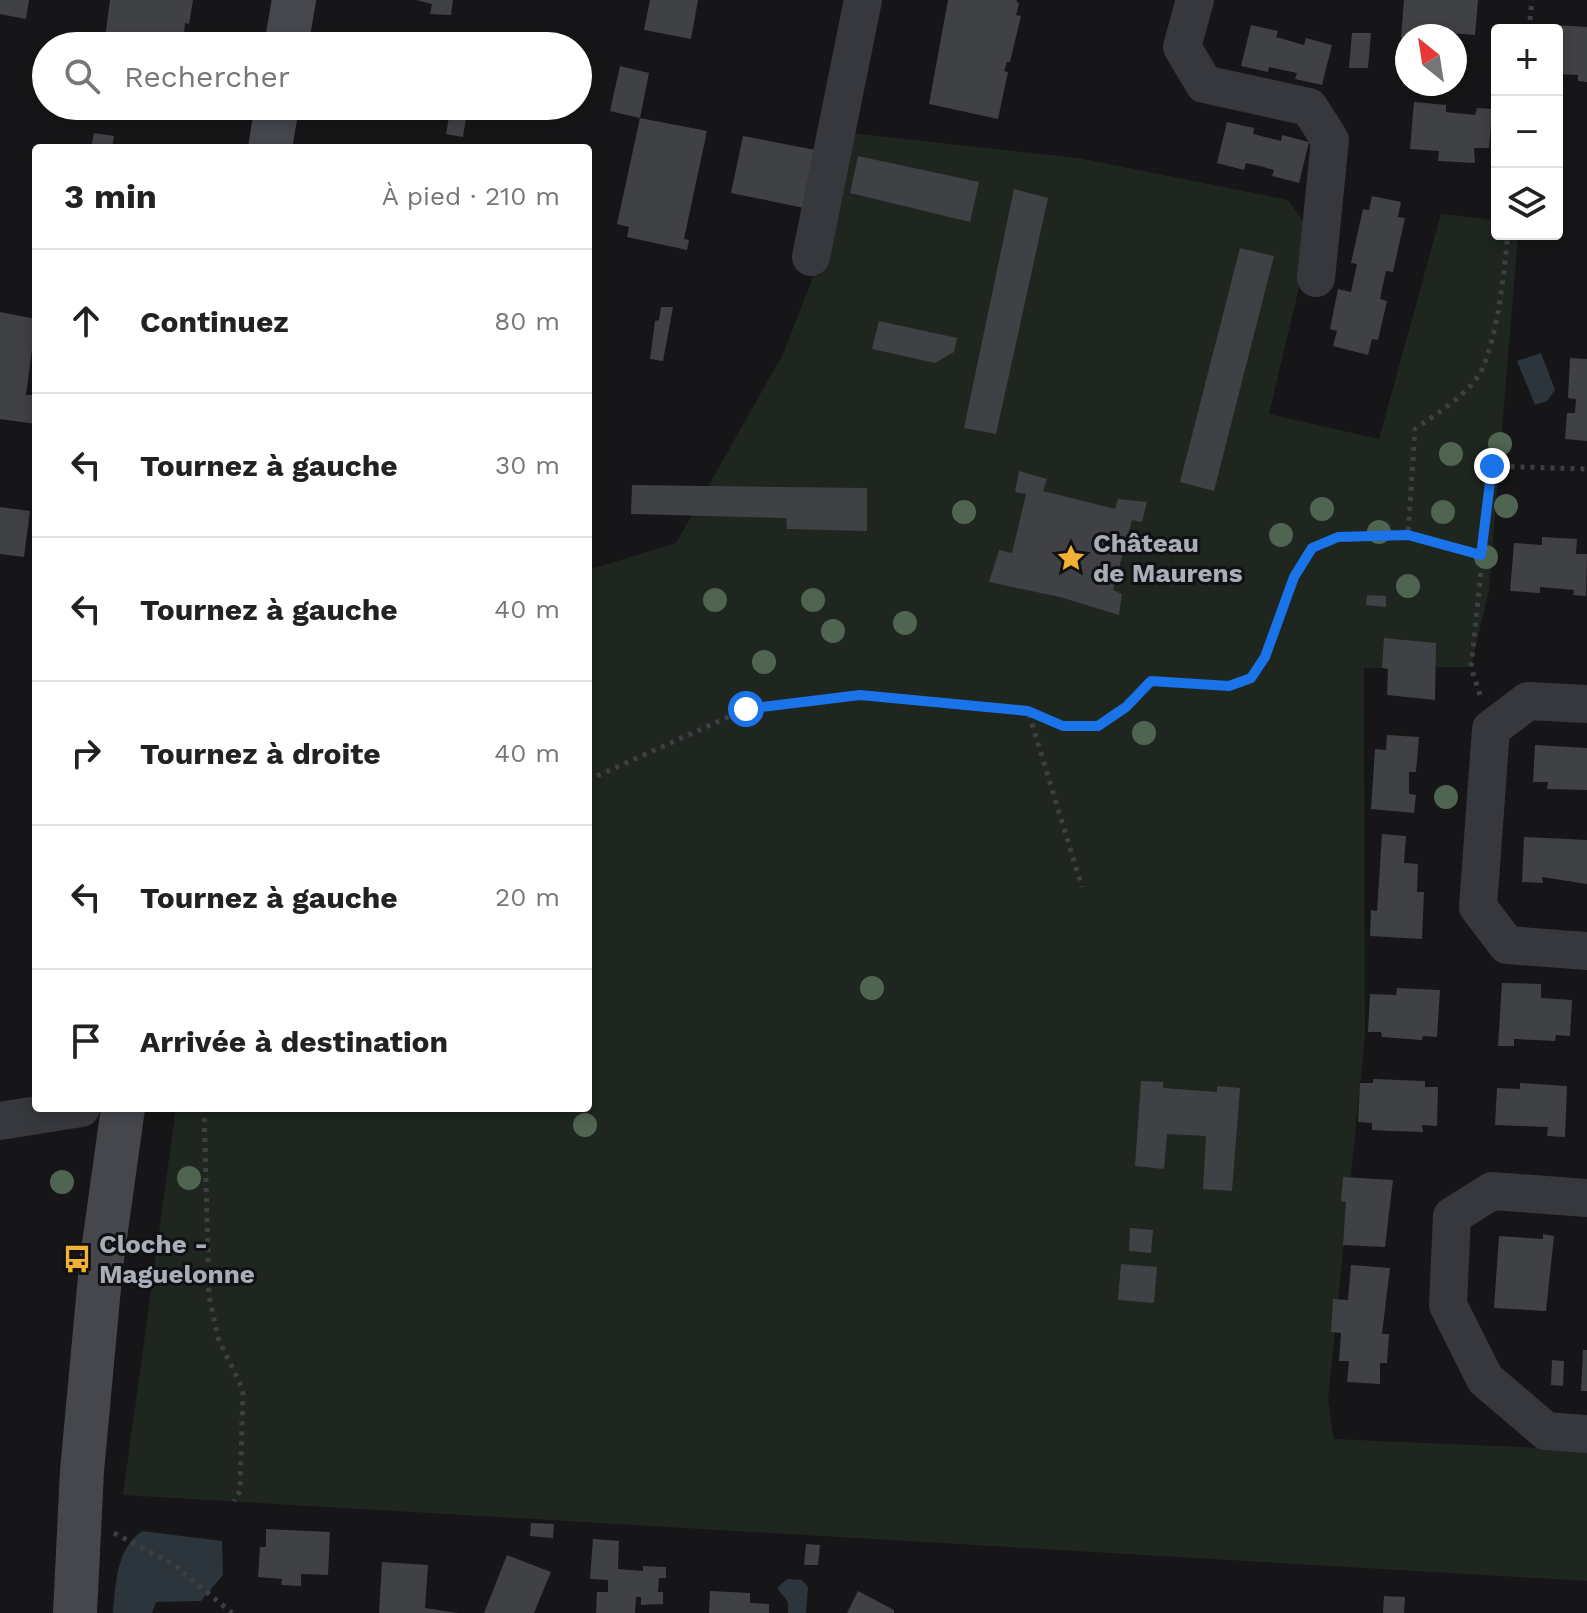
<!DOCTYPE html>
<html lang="fr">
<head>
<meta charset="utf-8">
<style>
	body { margin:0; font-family:"Work Sans",sans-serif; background:#f2f2f2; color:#222 }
	.controls { position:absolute; right:24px; top:24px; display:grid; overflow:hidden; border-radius:8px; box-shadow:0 4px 12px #0003 }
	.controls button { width:72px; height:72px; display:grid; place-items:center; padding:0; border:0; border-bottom:2px solid #e0e0e0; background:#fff; color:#222; font:40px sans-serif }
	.compass { position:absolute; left:1395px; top:24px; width:72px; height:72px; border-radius:50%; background:#fff; box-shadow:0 4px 12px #0003; rotate:330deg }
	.stop { position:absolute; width:24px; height:24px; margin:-18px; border:6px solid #1a73e8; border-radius:50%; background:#fff }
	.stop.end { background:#1a73e8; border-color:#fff; box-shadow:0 2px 8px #0008 }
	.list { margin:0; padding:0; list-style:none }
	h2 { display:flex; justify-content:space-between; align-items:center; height:104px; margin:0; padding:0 32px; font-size:34px }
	h2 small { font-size:26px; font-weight:400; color:#767676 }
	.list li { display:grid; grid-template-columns:52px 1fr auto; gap:24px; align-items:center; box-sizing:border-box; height:144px; padding:0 32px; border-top:2px solid #e0e0e0 }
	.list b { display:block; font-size:30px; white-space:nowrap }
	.list em { font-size:26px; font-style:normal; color:#767676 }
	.icon { flex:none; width:44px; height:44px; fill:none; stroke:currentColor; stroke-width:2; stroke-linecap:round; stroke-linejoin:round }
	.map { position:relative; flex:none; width:1587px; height:1613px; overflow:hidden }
	.search { position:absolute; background:#fff; box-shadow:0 4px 12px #0003; left:32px; top:32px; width:560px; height:88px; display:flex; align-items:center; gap:20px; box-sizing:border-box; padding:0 28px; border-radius:44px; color:#767676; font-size:30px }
	.panel { position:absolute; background:#fff; box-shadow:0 4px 12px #0003; left:32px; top:144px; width:560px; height:968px; border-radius:8px }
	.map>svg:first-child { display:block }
	.green { fill:#1e261f }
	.water { fill:#2c353c }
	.building { fill:#404145 }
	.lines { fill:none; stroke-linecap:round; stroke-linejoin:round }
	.path { stroke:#3d3f44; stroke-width:5; stroke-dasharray:4 6; stroke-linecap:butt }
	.street { stroke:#37383d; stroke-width:38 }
	.secondary { stroke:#45474d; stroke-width:44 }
	.tree { fill:#506452 }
	.route { stroke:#1a73e8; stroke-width:10 }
	.labels { text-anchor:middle; stroke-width:6; stroke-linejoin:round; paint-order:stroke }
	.poi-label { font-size:26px; font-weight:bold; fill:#a8adb8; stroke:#111113; text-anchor:start }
</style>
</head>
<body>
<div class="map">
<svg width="1587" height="1613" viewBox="0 0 1587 1613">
	<rect width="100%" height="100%" fill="#161618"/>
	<polygon class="green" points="851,133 1078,158 1288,200 1312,233 1269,414 1379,439 1441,214 1497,220 1497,234 1518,234 1489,590 1471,667 1364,668 1365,1036 1328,1400 1334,1439 1587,1450 1587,1581 123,1495 176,1108 588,1108 588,570 676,543 783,354 817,267"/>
	<g class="water">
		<polygon points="1541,353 1555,390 1547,401 1535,405 1517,361"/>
		<path d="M142 1531 222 1541 223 1575 201 1601 156 1602 152 1613H113C116 1583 116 1549 142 1531Z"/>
		<polygon points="787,1579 802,1580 808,1587 806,1613 788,1613 788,1602 777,1588"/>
	</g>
	<g class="building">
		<polygon points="0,0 29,0 26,19 0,14"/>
		<polygon points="110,0 193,0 189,24 185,23 184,34 195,36 193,46 104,46"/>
		<polygon points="416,0 453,0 451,15 430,14 432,4"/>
		<polygon points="650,0 698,0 691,39 644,30"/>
		<polygon points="948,0 1016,0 1019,4 1016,15 1021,16 1010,62 1007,62 1004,71 1008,72 998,119 929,104"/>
		<polygon points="1404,0 1478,0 1475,35 1437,32 1437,36 1401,38"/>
		<polygon points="1251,25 1278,31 1276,37 1304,45 1306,38 1332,45 1322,85 1295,79 1297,73 1269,67 1268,72 1241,66"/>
		<polygon points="1555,25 1587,27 1587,82 1578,81 1578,75 1557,74"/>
		<polygon points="1352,33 1371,33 1368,68 1349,68"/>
		<polygon points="620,66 649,73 640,118 610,111"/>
		<polygon points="1414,102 1446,105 1446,112 1475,115 1477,108 1492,109 1489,148 1474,148 1475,163 1438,161 1439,151 1410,149"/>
		<polygon points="451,106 468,106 463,137 446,134"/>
		<polygon points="640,118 707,131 684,239 689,240 687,250 627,237 629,227 617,224"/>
		<polygon points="1227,122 1254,128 1253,134 1281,141 1282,135 1309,142 1299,183 1272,176 1274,170 1260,166 1246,163 1244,170 1217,163"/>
		<polygon points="94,133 114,136 112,148 91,148"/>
		<polygon points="743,136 821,151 809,209 731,193"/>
		<polygon points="858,156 979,182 970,222 850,193"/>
		<polygon points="1014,189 1048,198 996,434 964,428"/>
		<polygon points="1372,196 1401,202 1398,217 1405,218 1393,272 1386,271 1380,299 1387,301 1378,340 1372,339 1368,355 1333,346 1337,331 1330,329 1338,289 1351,292 1357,264 1351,263 1363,209 1369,210"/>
		<polygon points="1240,248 1274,256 1214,491 1180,482"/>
		<polygon points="661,307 673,307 663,361 650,359 655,321 659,320"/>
		<polygon points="0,312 36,319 26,395 36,395 36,424 0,419"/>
		<polygon points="879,321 957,338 954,352 935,363 872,349"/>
		<polygon points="1570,358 1587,359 1587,441 1565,439 1567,413 1575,413 1576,399 1568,398"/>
		<polygon points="1019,471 1047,479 1043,491 1115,509 1118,499 1147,502 1142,522 1132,520 1113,590 1122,594 1119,615 1060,597 989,582 999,550 1012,553 1026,494 1015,492"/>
		<polygon points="632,485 867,488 867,531 787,529 786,518 631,514"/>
		<polygon points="0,507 30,511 24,557 0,554"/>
		<polygon points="1542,537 1577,539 1576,554 1587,554 1586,596 1573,595 1574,590 1540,587 1540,593 1510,591 1514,543 1542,545"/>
		<polygon points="1367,595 1386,596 1386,607 1366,605"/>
		<polygon points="1384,638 1436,643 1435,700 1387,695 1388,669 1382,668"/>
		<polygon points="1387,735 1419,737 1416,772 1409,772 1409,794 1416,795 1414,813 1371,809 1375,749 1386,750"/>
		<polygon points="1535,745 1587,748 1587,790 1547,789 1548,782 1533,782"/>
		<polygon points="1382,834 1406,836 1404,863 1418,864 1417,892 1424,892 1422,939 1370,936 1371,910 1377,911"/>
		<polygon points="1524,837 1587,840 1587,884 1542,877 1543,883 1522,882"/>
		<polygon points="1502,983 1541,984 1541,998 1572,1000 1570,1036 1556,1035 1555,1041 1514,1039 1514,1046 1498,1046"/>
		<polygon points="1397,988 1440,990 1437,1037 1423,1036 1422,1040 1382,1037 1381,1032 1368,1032 1370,994 1396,995"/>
		<polygon points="1373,1079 1425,1081 1425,1087 1438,1087 1437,1126 1422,1125 1423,1132 1391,1131 1372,1130 1372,1123 1358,1122 1360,1083 1373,1083"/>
		<polygon points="1141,1081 1163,1082 1163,1088 1217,1092 1217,1086 1240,1088 1232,1191 1203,1189 1206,1136 1167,1134 1164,1169 1135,1166"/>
		<polygon points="1520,1083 1567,1086 1565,1137 1547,1136 1548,1127 1495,1125 1497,1088 1520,1089"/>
		<polygon points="1343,1177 1393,1180 1385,1247 1343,1245 1346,1202 1341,1201"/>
		<polygon points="1130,1228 1153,1230 1151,1253 1129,1251"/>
		<polygon points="1543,1234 1554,1236 1546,1311 1494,1308 1499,1236 1543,1239"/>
		<polygon points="1121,1264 1157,1267 1154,1303 1118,1300"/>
		<polygon points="1351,1265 1390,1268 1382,1334 1389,1334 1387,1363 1380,1363 1380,1384 1347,1382 1349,1361 1339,1361 1341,1333 1331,1332 1333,1299 1348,1300"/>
		<polygon points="1583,1350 1587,1350 1587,1391 1581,1391"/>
		<polygon points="1552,1360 1564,1361 1563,1386 1551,1385"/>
		<polygon points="531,1523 554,1524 553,1538 530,1536"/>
		<polygon points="266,1529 330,1532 328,1575 301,1574 301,1586 281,1585 282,1579 258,1577 260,1547 266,1547"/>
		<polygon points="593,1539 619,1541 618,1569 643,1571 643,1566 666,1567 666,1578 659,1578 658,1592 663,1592 663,1604 641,1605 641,1597 636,1597 635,1613 596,1613 597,1592 608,1592 608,1580 590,1579"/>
		<polygon points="806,1544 820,1545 818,1565 804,1565"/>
		<polygon points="507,1555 551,1572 534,1613 484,1613"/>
		<polygon points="382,1562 428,1565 425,1608 458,1613 379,1613"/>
		<polygon points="710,1591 750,1593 750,1603 769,1604 769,1613 709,1613"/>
		<polygon points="858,1591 894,1610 894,1613 847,1613"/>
		<polygon points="1384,1596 1405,1597 1404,1613 1383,1613"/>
	</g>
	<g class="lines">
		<g class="path">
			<polyline points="1529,30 1532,0"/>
			<path d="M1481 555 1408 535 1415 429C1437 413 1472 393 1483 367 1498 332 1504 273 1508 234"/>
			<polyline points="1480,695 1471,667 1492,466 1587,469"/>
			<path d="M1029 711C1090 739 1107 728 1151 681 1175 682 1206 690 1230 685 1281 676 1276 582 1312 549 1330 532 1383 536 1408 535"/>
			<polyline points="588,780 746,709 860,695 1028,711 1082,887"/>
			<polyline points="204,1108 209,1296 218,1338 243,1390 240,1491 234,1501"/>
			<polyline points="114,1533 173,1564 232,1613"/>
		</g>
		<g class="street">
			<polyline points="1195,0 1182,47 1204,84 1309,107 1330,140 1316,278"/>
			<polyline points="811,257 863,0"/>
			<polyline points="1587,704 1528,701 1491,729 1478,907 1507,945 1587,951"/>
			<polyline points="0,1121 81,1108"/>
			<polyline points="1587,1198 1492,1191 1452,1216 1448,1305 1485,1379 1546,1431 1587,1434"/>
		</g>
		<g class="secondary">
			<polyline points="286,46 294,0"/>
			<polyline points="270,148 277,106"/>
			<polyline points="75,1613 82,1471 101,1266 123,1108"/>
		</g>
	</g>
	<g class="tree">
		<circle cx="1500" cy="444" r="12"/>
		<circle cx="1451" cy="454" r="12"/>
		<circle cx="1506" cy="506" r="12"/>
		<circle cx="1322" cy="509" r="12"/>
		<circle cx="964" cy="512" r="12"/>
		<circle cx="1443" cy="512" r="12"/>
		<circle cx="1379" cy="532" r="12"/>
		<circle cx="1281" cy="535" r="12"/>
		<circle cx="1486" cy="557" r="12"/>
		<circle cx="1408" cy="586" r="12"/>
		<circle cx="715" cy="600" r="12"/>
		<circle cx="813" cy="600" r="12"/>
		<circle cx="905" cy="623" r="12"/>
		<circle cx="833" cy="631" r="12"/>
		<circle cx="764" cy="662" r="12"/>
		<circle cx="1144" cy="733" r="12"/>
		<circle cx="1446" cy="797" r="12"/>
		<circle cx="872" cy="988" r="12"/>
		<circle cx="585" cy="1125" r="12"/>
		<circle cx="189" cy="1178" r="12"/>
		<circle cx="62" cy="1182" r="12"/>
	</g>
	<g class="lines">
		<polyline class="route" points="746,709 860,695 1028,711 1063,726 1098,726 1126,707 1151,681 1229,686 1251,678 1265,657 1294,577 1312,548 1338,537 1408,535 1481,555 1492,466"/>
	</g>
	<defs>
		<symbol id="sight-bare" viewBox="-9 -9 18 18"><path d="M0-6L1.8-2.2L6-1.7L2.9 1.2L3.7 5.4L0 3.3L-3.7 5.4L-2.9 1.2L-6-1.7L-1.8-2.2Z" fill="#f2b134" stroke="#111113" stroke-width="2.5" paint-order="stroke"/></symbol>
		<symbol id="bus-bare" viewBox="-9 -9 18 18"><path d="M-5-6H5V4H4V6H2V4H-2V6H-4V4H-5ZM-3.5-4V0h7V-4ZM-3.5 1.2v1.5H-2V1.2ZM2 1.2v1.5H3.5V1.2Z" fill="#f2b134" stroke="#111113" stroke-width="2.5" paint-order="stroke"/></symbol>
	</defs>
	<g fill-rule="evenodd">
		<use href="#sight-bare" x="1051" y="538" width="40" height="40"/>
		<use href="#bus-bare" x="57" y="1239" width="40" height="40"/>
	</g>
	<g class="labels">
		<g class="poi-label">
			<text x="1093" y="552">Château<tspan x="1093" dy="30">de Maurens</tspan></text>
			<text x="99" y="1253">Cloche -<tspan x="99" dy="30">Maguelonne</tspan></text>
		</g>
	</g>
</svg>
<div class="controls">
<button>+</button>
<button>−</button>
<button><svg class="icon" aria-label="layers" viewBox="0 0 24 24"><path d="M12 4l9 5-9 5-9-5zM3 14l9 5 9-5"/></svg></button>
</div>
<svg class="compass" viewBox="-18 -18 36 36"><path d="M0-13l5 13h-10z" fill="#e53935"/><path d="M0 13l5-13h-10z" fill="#767676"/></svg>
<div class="stop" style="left:746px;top:709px"></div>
<div class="stop end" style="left:1492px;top:466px"></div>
<div class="search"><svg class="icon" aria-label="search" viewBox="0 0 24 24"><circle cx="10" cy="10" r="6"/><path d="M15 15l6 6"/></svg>Rechercher</div>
<section class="panel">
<h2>3 min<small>À pied · 210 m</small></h2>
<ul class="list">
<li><svg class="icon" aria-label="ahead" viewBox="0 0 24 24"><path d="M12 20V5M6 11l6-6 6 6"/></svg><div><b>Continuez</b></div><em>80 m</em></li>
<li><svg class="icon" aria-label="left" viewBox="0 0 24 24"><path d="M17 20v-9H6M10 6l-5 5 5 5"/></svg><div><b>Tournez à gauche</b></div><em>30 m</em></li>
<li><svg class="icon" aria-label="left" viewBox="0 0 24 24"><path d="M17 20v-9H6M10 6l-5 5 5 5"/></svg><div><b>Tournez à gauche</b></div><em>40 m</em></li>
<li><svg class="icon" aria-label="right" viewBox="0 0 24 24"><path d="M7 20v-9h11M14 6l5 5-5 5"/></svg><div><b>Tournez à droite</b></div><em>40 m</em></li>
<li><svg class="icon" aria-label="left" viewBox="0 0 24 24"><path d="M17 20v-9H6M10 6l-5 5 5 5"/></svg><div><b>Tournez à gauche</b></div><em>20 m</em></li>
<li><svg class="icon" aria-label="arrive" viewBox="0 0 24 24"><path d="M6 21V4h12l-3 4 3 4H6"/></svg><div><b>Arrivée à destination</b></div></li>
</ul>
</section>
</div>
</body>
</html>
